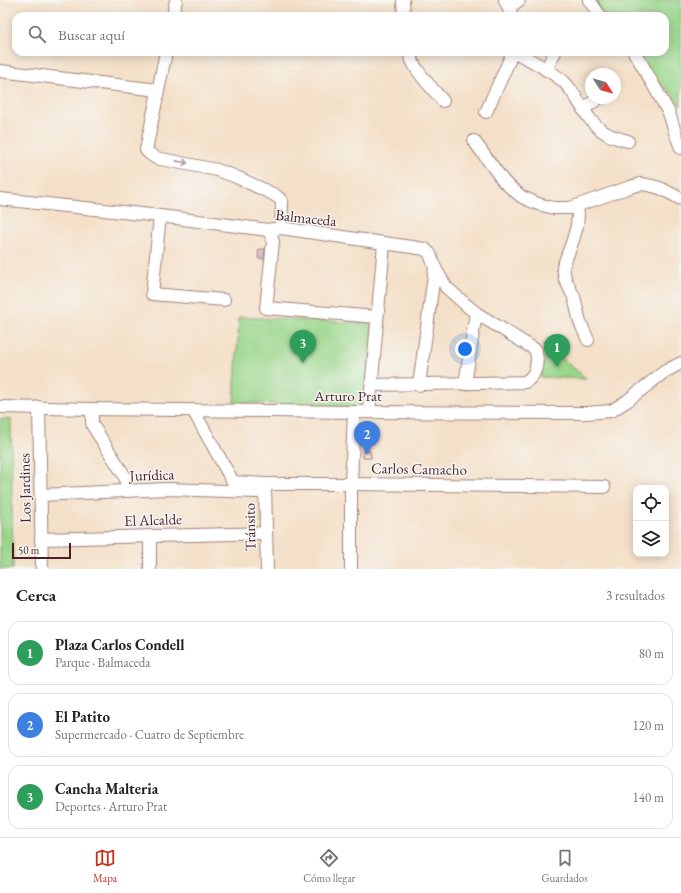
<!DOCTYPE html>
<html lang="es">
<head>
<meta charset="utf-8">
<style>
	body { margin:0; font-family:"EB Garamond",serif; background:#f6f6f6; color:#222 }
	.controls { position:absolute; right:12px; bottom:12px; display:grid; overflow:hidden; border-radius:8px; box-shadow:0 2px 10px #0003 }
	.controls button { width:36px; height:36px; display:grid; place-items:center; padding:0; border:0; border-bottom:1px solid #e0e0e0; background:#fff; color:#222; font:20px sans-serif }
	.compass { position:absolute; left:585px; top:68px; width:36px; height:36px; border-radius:50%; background:#fff; box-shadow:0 2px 10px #0003; rotate:126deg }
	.scale { position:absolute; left:12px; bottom:10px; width:59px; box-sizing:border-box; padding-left:4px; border:2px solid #4a1f2b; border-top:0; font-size:11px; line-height:14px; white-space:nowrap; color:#4a1f2b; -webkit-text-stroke:3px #f6f6f2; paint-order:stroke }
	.you { position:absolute; left:465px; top:349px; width:14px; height:14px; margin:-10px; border:3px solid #fff; border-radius:50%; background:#1a73e8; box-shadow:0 0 0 6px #1a73e833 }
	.badge { display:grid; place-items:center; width:26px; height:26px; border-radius:50%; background:#c8321e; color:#fff; font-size:13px; font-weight:700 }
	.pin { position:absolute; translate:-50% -33px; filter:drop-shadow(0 1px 2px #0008) }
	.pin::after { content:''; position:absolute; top:21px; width:14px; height:12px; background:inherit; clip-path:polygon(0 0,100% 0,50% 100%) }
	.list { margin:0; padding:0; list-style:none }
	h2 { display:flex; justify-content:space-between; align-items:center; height:52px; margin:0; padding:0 16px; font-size:17px }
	h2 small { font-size:13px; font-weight:400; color:#767676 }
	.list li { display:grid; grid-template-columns:26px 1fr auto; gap:12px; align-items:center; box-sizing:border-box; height:64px; margin:0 8px 8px; padding:0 8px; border:1px solid #e0e0e0; border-radius:12px }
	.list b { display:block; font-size:15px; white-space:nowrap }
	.list p { margin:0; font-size:13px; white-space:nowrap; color:#767676 }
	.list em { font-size:13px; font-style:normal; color:#767676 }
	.icon { flex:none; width:22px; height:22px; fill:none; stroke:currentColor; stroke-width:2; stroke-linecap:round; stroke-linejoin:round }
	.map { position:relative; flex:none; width:681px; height:569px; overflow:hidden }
	.search { position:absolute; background:#fff; box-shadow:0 2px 10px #0003; left:12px; right:12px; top:12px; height:44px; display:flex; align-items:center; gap:10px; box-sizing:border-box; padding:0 14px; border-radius:12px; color:#767676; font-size:15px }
	.sheet { height:268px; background:#fff }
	nav { display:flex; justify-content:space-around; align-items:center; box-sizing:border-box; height:56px; border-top:1px solid #e0e0e0; background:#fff; font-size:11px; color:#767676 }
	nav a { display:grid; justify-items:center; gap:2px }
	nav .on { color:#c8321e }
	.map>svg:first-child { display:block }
	.green { fill:#9ad68a; stroke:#727a5a }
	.building { fill:#cca3ca }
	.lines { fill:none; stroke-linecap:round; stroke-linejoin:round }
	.minor-casing { stroke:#9f807a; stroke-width:14 }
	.minor { stroke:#fff; stroke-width:12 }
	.oneway { stroke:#ae9aa0 }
	.labels { text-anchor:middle; stroke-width:3; stroke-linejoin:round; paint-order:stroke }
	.street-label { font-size:15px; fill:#4a1f2b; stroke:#f6f6f2 }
</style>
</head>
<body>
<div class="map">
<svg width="681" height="569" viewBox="0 0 681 569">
	<rect width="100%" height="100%" fill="#f6f6f2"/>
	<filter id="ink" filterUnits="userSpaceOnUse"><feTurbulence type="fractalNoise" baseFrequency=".025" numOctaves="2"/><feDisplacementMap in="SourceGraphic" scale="8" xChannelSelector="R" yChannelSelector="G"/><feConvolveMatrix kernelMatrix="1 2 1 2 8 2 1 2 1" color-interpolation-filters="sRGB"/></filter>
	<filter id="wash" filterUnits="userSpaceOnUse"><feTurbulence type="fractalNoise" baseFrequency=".012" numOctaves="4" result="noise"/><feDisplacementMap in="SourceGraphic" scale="16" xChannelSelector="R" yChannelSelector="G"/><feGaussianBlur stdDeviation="0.9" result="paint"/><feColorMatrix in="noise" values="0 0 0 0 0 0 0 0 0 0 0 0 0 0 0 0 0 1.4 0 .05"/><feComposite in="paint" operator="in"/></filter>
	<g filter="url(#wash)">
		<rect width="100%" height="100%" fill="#f4e0c8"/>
		<g class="green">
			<polygon points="588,0 681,0 681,106 672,94 656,80 631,52 665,52 665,16 599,16"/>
			<polygon points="239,317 372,323 367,409 234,402"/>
			<polygon points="543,343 587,379 540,377 546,357"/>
			<polygon points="0,419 11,419 13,569 0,569"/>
		</g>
		<g id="blocks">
			<g class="building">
				<polygon points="259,249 265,249 264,259 258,258"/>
				<polygon points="363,451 370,451 371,458 363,458"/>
			</g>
		</g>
	</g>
	<g filter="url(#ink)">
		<use href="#blocks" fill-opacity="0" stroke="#9f807a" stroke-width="1"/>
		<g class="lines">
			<defs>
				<g id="minor">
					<polyline points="403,0 404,16"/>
					<polyline points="505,0 512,16"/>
					<polyline points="589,0 600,16"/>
					<polyline points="509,8 519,0"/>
					<polyline points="173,16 176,0"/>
					<polyline points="166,52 146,150 150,154 156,158 217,170 234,176 273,194 279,198 282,202 281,228"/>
					<path d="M409 52C412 68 432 88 443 101"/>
					<path d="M516 52C531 61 555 72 566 84 580 99 586 121 604 132 611 137 620 139 628 141"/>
					<polyline points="634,52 641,63 669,113 676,135 681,148"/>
					<polyline points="546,70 555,52"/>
					<polyline points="0,71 158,90"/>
					<polyline points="583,109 599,98"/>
					<polyline points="486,112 513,52"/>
					<polyline points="474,141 504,182 522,197 538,204 554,208 570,208 630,187 641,184 648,185 660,188 681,199"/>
					<path d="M0 199 160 216 268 230 281 228 425 249 430 254 435 268 446 287 465 304 476 313 536 350C538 363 537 375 525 382L372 385"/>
					<polyline points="577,206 578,215 577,226 573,240 563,267 565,279 574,297 580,322 588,340"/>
					<polyline points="160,216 152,294 224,300"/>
					<polyline points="268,230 271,235 273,242 266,308 377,317"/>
					<polyline points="465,384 476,313"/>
					<polyline points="419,385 435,268"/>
					<polyline points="0,407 92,409 354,412 586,413 611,411 627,401 664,372 681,363"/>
					<polyline points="39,407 42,569"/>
					<polyline points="92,409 92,422 93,426 124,475 126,480 127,491"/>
					<polyline points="193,410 233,482 265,484 351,484 604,487"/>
					<polyline points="369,412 384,244"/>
					<polyline points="265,484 267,569"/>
					<polyline points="41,495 166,489 258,492"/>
					<polyline points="150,536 150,569"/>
					<polyline points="41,539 266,533"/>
					<polyline points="351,569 351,484 354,412"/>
				</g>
			</defs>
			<use href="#minor" class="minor-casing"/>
			<use href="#minor" class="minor"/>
		</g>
		<defs><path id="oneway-shaft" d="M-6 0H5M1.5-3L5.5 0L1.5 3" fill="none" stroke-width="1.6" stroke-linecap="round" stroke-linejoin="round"/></defs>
		<use class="oneway" href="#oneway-shaft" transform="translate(182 162) rotate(11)"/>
	</g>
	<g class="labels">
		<g class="street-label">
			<text transform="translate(306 218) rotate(6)" y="5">Balmaceda</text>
			<text x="348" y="401">Arturo Prat</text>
			<text transform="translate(419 469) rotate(1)" y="5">Carlos Camacho</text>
			<text transform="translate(152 475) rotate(-2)" y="5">Jurídica</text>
			<text transform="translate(25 488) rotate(-91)" y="5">Los Jardines</text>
			<text transform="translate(153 520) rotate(-2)" y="5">El Alcalde</text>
			<text transform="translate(250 527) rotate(-91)" y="5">Tránsito</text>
		</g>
	</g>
</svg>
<div class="controls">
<button><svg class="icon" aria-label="locate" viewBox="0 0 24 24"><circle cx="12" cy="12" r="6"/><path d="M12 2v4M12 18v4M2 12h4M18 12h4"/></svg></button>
<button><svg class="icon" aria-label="layers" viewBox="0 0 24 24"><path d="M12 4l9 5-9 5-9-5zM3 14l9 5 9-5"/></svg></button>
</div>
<svg class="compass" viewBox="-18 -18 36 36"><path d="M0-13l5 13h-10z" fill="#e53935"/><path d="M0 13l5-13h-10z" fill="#767676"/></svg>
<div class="scale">50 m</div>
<div class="you"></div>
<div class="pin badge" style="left:557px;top:367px;background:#2e9e5b">1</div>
<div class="pin badge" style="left:367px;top:454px;background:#3f7fe0">2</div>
<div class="pin badge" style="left:303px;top:363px;background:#2e9e5b">3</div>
<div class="search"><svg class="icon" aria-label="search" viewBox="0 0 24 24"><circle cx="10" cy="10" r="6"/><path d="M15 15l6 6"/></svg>Buscar aquí</div>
</div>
<section class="sheet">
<h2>Cerca<small>3 resultados</small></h2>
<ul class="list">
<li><span class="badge" style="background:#2e9e5b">1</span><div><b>Plaza Carlos Condell</b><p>Parque · Balmaceda</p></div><em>80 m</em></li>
<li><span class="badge" style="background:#3f7fe0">2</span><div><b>El Patito</b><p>Supermercado · Cuatro de Septiembre</p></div><em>120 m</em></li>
<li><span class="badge" style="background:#2e9e5b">3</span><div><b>Cancha Malteria</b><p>Deportes · Arturo Prat</p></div><em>140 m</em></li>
</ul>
</section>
<nav>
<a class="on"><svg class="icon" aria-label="map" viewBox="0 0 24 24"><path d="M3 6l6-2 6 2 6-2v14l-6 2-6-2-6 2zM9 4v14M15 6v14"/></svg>Mapa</a>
<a><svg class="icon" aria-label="directions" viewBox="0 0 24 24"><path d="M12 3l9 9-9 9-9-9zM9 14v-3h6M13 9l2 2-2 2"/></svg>Cómo llegar</a>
<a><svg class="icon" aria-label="saved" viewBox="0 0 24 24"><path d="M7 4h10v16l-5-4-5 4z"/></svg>Guardados</a>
</nav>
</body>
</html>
